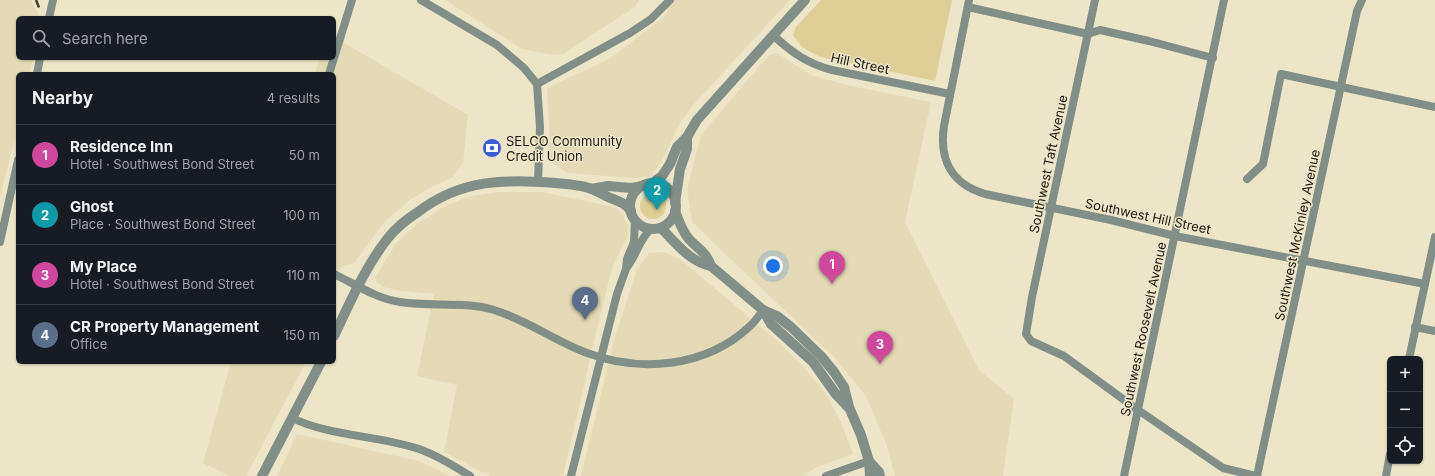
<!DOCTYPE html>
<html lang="en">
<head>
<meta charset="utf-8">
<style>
	body { margin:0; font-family:Inter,sans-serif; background:#242831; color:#f1f3f6 }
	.controls { position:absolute; right:12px; bottom:12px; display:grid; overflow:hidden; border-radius:6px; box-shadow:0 1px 3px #0004 }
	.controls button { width:36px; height:36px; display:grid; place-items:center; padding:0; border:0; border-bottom:1px solid #363941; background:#171b24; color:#f1f3f6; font:20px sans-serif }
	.you { position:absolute; left:773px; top:266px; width:14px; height:14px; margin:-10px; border:3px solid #fff; border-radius:50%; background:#1a73e8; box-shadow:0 0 0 6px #1a73e833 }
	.badge { display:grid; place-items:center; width:26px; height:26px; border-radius:50%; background:#d93025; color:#fff; font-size:13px; font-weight:700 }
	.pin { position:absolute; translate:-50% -33px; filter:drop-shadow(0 1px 2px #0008) }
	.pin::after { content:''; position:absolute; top:21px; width:14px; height:12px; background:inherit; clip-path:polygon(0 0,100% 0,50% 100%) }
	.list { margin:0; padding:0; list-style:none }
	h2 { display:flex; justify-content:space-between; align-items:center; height:52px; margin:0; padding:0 16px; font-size:17px }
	h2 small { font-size:13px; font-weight:400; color:#9ea1a6 }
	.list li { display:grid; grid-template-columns:26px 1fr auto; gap:12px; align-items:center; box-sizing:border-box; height:60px; padding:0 16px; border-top:1px solid #363941 }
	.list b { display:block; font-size:15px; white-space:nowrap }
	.list p { margin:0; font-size:13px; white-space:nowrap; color:#9ea1a6 }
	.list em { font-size:13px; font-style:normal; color:#9ea1a6 }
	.icon { flex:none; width:22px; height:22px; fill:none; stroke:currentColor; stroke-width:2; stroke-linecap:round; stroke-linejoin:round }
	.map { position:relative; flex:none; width:1435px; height:476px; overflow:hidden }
	.search { position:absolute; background:#171b24; box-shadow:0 1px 3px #0004; left:16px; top:16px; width:320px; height:44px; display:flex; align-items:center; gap:10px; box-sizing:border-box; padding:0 14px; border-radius:6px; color:#9ea1a6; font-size:15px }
	.panel { position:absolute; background:#171b24; box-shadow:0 1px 3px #0004; left:16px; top:72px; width:320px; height:292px; border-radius:6px }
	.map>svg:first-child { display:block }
	.built { fill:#e4dab5 }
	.green { fill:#decf96 }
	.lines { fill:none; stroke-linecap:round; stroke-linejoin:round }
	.minor { stroke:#828f89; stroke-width:8 }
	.tertiary { stroke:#828f89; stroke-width:10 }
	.rail { stroke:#413d30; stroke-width:2.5; stroke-dasharray:8 4; stroke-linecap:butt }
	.labels { text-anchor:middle; stroke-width:3; stroke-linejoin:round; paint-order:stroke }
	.street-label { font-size:13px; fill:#1d1a10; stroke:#ede5c8 }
	.poi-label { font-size:13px; fill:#1d1a10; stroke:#ede5c8; text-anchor:start }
</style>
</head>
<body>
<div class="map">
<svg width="1435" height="476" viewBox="0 0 1435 476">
	<rect width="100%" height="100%" fill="#ede5c8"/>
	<g class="built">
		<polygon points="0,0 31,0 40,18 18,18 18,58 33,58 29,74 18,74 18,125 0,198"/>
		<polygon points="445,0 639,0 635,7 563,54 554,55 522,49"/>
		<polygon points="669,0 790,0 694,104 679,125 661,162 656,169 649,176 634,178 567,173 551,162 547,88 609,59 666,16"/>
		<polygon points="334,37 468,115 463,163 453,177 429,188 410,200 385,221 354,263 341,267 334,279 334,74 315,74 320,58 334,58"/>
		<polygon points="777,53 811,75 847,85 931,102 905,222 979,370 1014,399 1003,476 895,476 887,446 866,396 834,357 721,250 692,222 687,189 701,135 761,64 770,55"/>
		<polygon points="499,192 542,192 609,206 617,209 622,214 628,226 627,237 612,268 596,333 563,476 490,476 444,452 457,385 417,376 434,294 395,290 384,287 376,282 375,278 385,261 396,244 413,227 442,208 467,197"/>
		<polygon points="664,252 680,259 782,345 804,368 824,391 840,420 853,454 817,467 803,476 581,476 615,337 637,269 649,253"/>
		<polygon points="231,362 306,362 246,476 229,476 203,463"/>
		<polygon points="297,434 419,461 451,476 277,476"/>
	</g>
	<g class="green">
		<polygon points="821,0 952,0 935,81 820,57 802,47 793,35 796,27"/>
		<circle cx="653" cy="206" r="13"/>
	</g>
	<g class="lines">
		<g class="minor">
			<polyline points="421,0 497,45 524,68 537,84 540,127 538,182"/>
			<path d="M969 0 944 126C939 159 951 184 985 194L1111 220 1175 236 1425 284"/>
			<polyline points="1095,0 1032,297 1026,334 1031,341 1064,356 1138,410 1223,468 1256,476"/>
			<polyline points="968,7 1088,34 1100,30 1149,41 1213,58"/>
			<polyline points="49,18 53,0"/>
			<path d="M773 35C791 52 808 64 832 70L950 94"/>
			<polyline points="37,74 40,58"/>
			<polyline points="329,74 352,0"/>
			<polyline points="537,84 630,33 651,19 670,0"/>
			<polyline points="1247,179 1263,164 1281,74 1435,107"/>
			<polyline points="0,242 18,160"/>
			<path d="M627 267C637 255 639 239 651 229"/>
			<path d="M334 274C355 284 377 299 400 302 431 307 464 301 494 310 527 320 555 341 587 353 641 373 706 367 749 327 755 322 759 316 763 310"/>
			<polyline points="1415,327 1435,331"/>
			<polyline points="1409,359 1435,237"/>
			<path d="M292 418C332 437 377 435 419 449 437 455 454 466 470 476"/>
			<polyline points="571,476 617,294 626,269 627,259 634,242 635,220"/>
			<polyline points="826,476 869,461"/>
			<polyline points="1124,476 1224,0"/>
			<polyline points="1257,476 1357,11 1362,0"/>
			<polyline points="1386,476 1390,454"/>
		</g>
		<g class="tertiary">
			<circle cx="653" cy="206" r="23"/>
			<polyline points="652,184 662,176 670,164 677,147 687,137 697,120 805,0"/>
			<polyline points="591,189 608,186 631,188 643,186"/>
			<polyline points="675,203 680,169 687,149 687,137"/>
			<path d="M675 211C679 221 682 231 689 239 699 250 706 252 711 266L763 310 777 316 791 327 821 356 834 372 844 387 849 407 861 435 869 461 870 476"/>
			<path d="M661 228C676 243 690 262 711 266"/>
			<polyline points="763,310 771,324 813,362 835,393 848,407"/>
			<path d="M334 336C350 303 365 267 388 238 396 228 407 219 418 212 461 179 504 179 556 183 566 184 583 185 592 189 597 191 601 194 606 196 616 201 624 201 631 211"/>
			<polyline points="869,461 879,472 880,476"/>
			<polyline points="262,476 321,362"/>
		</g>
		<polyline class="rail" points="36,0 40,10"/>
	</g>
	<defs>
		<symbol id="bank-disc" viewBox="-11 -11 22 22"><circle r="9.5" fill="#3c5ed0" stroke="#ede5c8"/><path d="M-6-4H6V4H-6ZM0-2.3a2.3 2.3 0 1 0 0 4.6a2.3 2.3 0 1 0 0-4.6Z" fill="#fff"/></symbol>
	</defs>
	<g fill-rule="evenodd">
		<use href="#bank-disc" x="481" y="137" width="22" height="22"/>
	</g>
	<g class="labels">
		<g class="street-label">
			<text transform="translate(860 63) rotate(12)" y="5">Hill Street</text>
			<text transform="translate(1048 164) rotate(-78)" y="5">Southwest Taft Avenue</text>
			<text transform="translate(1148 216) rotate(12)" y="5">Southwest Hill Street</text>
			<text transform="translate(1297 235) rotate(-78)" y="5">Southwest McKinley Avenue</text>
			<text transform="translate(1143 329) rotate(-78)" y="5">Southwest Roosevelt Avenue</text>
		</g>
		<g class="poi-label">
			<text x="506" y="146">SELCO Community<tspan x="506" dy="15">Credit Union</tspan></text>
		</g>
	</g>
</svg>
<div class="controls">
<button>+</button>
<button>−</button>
<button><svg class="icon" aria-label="locate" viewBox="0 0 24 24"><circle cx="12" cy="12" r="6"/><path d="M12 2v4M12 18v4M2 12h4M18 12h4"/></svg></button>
</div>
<div class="you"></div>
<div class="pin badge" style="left:832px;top:284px;background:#d1479c">1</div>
<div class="pin badge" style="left:657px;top:210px;background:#0f9aa8">2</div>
<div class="pin badge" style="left:880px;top:364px;background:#d1479c">3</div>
<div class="pin badge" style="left:585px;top:320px;background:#5c6f8a">4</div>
<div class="search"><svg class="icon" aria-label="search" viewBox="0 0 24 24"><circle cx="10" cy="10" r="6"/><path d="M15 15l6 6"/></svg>Search here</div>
<section class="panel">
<h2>Nearby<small>4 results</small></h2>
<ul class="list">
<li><span class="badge" style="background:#d1479c">1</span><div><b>Residence Inn</b><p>Hotel · Southwest Bond Street</p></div><em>50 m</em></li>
<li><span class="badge" style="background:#0f9aa8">2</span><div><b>Ghost</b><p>Place · Southwest Bond Street</p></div><em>100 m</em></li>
<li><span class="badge" style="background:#d1479c">3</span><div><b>My Place</b><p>Hotel · Southwest Bond Street</p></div><em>110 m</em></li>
<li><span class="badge" style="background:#5c6f8a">4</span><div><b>CR Property Management</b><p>Office</p></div><em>150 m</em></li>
</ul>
</section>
</div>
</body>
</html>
